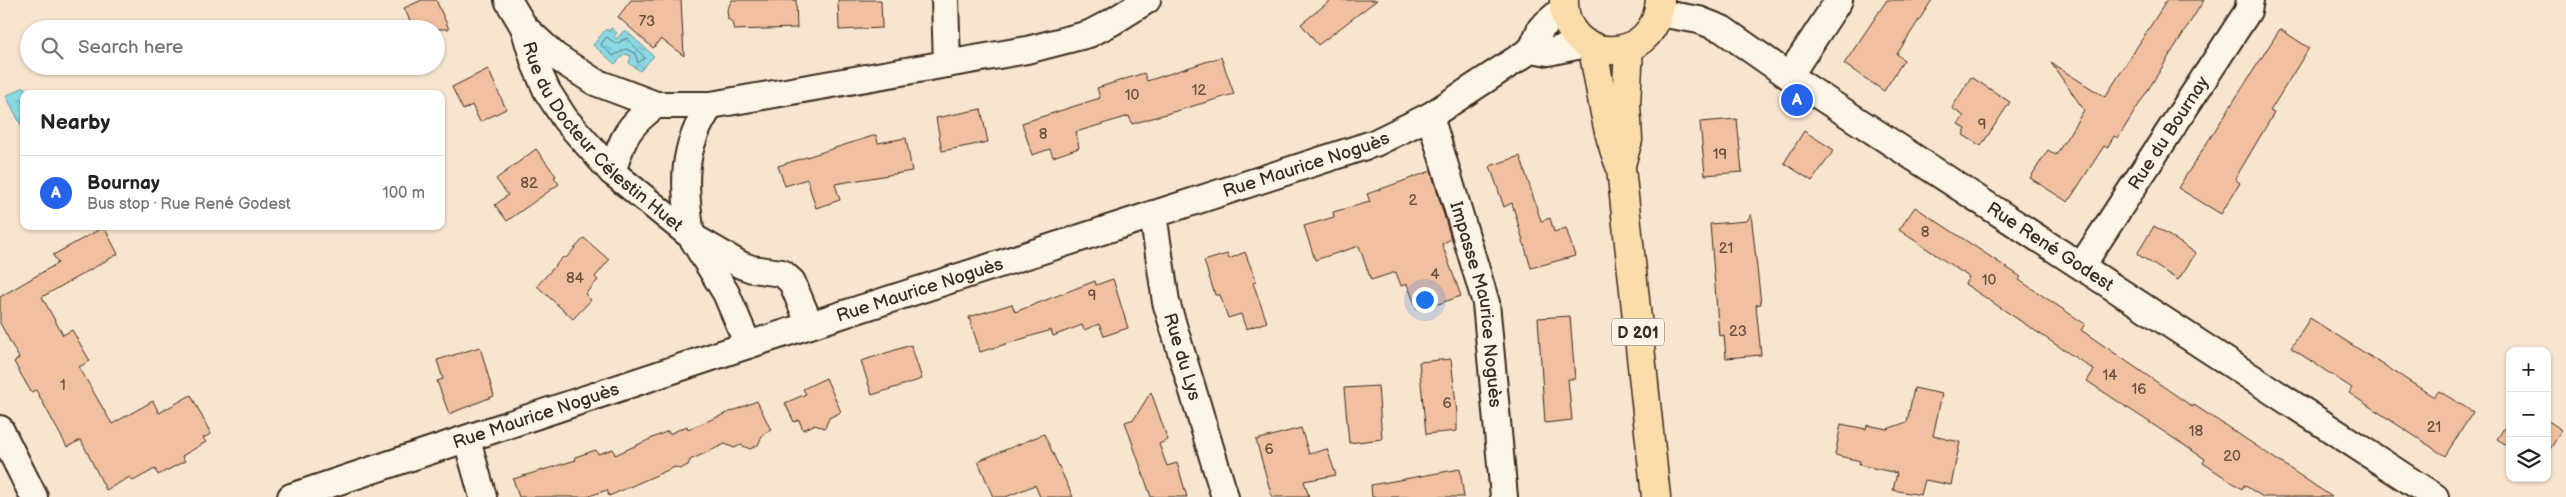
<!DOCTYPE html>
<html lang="en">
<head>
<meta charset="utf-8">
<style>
	body { margin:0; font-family:"Balsamiq Sans",sans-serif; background:#f2f2f2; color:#222 }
	.controls { position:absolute; right:15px; bottom:15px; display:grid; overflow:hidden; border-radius:10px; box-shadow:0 1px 4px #0004 }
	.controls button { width:45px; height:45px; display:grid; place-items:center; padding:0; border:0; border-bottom:1px solid #e0e0e0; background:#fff; color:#222; font:25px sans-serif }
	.you { position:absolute; left:1424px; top:299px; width:18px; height:18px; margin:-12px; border:4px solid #fff; border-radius:50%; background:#1a73e8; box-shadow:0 0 0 8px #1a73e833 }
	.badge { display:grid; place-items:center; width:32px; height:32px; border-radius:50%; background:#2563eb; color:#fff; font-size:16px; font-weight:700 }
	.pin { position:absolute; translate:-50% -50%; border:2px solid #fff; box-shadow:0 1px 5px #0006 }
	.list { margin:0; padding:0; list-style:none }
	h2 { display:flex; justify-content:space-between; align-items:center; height:65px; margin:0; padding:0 20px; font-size:21px }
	h2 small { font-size:16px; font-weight:400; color:#767676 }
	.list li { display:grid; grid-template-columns:32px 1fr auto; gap:15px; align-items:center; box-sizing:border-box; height:75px; padding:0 20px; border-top:1px solid #e0e0e0 }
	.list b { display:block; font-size:19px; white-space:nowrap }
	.list p { margin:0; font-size:16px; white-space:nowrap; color:#767676 }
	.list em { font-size:16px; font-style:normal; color:#767676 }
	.icon { flex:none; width:28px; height:28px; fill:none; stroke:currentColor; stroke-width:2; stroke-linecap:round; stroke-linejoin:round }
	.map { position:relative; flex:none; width:2566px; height:497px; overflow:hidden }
	.search { position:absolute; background:#fff; box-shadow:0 1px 4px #0004; left:20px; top:20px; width:425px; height:55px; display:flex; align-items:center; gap:12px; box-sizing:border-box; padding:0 18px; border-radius:28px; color:#767676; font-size:19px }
	.panel { position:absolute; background:#fff; box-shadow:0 1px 4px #0004; left:20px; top:90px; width:425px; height:140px; border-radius:10px }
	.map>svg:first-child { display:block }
	.water { fill:url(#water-ripples); stroke:#6a9395 }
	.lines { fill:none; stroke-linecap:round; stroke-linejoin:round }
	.shore { stroke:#5a706d; stroke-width:1 }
	.building { fill:#f0c0a0; stroke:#3b2a1e }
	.street-casing { stroke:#3b2a1e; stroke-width:30 }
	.primary-casing { stroke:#3b2a1e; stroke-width:31 }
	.street { stroke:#fcf5e5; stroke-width:26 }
	.primary { stroke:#fbddab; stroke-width:28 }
	.labels { text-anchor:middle; stroke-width:5; stroke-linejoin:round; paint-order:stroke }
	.number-label { font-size:15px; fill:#68503e }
	.shield { fill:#fcf5e5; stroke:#75675a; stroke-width:1 }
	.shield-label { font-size:16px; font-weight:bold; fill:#3b2a1e }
	.street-label { font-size:18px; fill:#3b2a1e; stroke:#fcf5e5 }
</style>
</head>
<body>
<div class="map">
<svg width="2566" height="497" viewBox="0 0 2566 497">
	<defs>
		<pattern id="water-ripples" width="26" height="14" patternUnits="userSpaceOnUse" patternTransform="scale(1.25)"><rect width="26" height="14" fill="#89d9e4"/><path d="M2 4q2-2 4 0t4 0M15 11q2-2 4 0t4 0" fill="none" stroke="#77bac3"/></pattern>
	</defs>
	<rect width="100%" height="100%" fill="#f8e5d0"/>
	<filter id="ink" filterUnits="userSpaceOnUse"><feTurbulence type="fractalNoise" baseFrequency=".02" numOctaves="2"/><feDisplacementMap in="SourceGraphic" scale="10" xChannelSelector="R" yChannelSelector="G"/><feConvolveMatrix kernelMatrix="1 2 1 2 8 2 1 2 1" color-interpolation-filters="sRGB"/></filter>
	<g filter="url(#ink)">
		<g class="water">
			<polygon points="611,28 617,33 614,37 616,39 625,30 654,56 640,71 629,63 631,56 625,54 615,64 593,45 606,29 609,31"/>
			<polygon points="24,87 28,94 24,94 22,127 6,96"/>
		</g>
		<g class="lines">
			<polygon class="shore" points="607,37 616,44 627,38 645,58 638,63 635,53 626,49 613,56 601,45"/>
		</g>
		<g class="building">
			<polygon points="422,0 436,0 449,29 414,29 404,8"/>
			<polygon points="631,0 681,0 684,56 661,39 653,48 618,17"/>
			<polygon points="732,0 796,0 797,28 734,30 732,22 728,19 727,10"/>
			<polygon points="838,0 881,0 882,28 839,30"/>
			<polygon points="1331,0 1377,0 1318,45 1301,24"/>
			<polygon points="1887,0 1932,0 1897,54 1904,60 1884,91 1844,64"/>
			<polygon points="2167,0 2204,0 2118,138 2114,136 2107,148 2104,146 2068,202 2030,178 2048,150 2056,155 2084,110 2051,63 2105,97"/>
			<polygon points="2280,29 2309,48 2270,111 2274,113 2235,179 2240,183 2221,214 2178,188"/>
			<polygon points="1221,57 1234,94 1132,124 1129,116 1076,132 1079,148 1053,157 1050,149 1032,155 1022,123 1100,98 1097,88 1144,73 1147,81"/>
			<polygon points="488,69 506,109 480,122 472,105 463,110 452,87"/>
			<polygon points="1971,77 2010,102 1981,146 1963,135 1966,129 1958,124 1964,116 1952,108"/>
			<polygon points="981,109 988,142 942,151 936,118"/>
			<polygon points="1737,119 1742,172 1705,175 1700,122"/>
			<polygon points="1804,131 1834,150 1812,181 1784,163"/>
			<polygon points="876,135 878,143 906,138 912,171 835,184 840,200 816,208 807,179 785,186 778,166"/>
			<polygon points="536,149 556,176 554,177 559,184 507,221 495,205 508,195 496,179"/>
			<polygon points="1520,156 1541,221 1550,218 1554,232 1566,228 1575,256 1531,268 1512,203 1504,207 1490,166"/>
			<polygon points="1431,171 1451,239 1442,244 1461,296 1421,310 1417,309 1407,284 1401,286 1396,272 1371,280 1359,246 1315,260 1304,226 1334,217 1333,212 1370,202 1367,194"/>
			<polygon points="1915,207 2021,277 2019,280 2085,324 2081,330 2193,407 2194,405 2240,435 2332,497 2263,497 2244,485 2242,489 2203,463 2205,459 2087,381 2094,370 1965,284 1969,277 1899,230"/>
			<polygon points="1751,214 1761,304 1756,305 1761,355 1726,358 1724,335 1719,336 1710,224 1747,221"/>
			<polygon points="2154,226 2196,253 2178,280 2137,254"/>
			<polygon points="104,227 118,254 42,297 63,335 72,330 90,361 79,367 112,424 153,401 159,413 191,395 211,434 203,438 206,442 182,456 185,461 158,475 155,469 133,481 130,477 106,490 81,440 67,447 36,390 31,392 14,362 19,358 0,323 0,297 58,263 53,255"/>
			<polygon points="584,238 609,260 595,277 598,280 585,294 591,300 573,319 537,286 563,257 566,258"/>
			<polygon points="1245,252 1256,281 1253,283 1267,322 1246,329 1241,314 1228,318 1220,295 1215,295 1204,261 1227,254 1229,259"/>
			<polygon points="1113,279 1128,328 1104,336 1099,324 1084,330 1082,325 1053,336 1051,330 980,352 969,317 1012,304 1015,312 1095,281 1096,285"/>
			<polygon points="1570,316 1575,379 1568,379 1572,420 1545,423 1538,318"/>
			<polygon points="2310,318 2434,397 2439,391 2473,412 2445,456 2349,393 2352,388 2291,348"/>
			<polygon points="911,345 922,379 872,395 861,361"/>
			<polygon points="480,347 494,396 449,414 437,381 443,379 437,360"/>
			<polygon points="1451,359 1457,413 1457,431 1426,434 1419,362"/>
			<polygon points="826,378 841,412 829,418 825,428 814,425 803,430 799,420 794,422 785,403 806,394 803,389"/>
			<polygon points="1378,386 1382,439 1349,443 1344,388"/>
			<polygon points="1914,388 1942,394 1933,436 1960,442 1951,485 1925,480 1921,495 1893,490 1897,473 1859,465 1860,461 1835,455 1841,424 1866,429 1867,425 1887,429 1907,422"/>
			<polygon points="1151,392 1168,440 1159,444 1167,466 1177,463 1187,497 1151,497 1125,422 1134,419"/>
			<polygon points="757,401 771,430 763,434 758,445 750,449 741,445 734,448 725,444 690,460 688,465 680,469 675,467 609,496 607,490 586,497 519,497 513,479 576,460 575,457 596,450 598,454 613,449 615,455 668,431 669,434 687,426 688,429"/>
			<polygon points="2510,419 2510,447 2497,439"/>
			<polygon points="2547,420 2562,430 2547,454"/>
			<polygon points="1301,428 1309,454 1327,449 1336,475 1304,481 1309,497 1272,497 1256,440"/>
			<polygon points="1044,434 1073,497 1040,497 1035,485 1006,497 993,497 978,461"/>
			<polygon points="1460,469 1464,497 1372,497 1371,485"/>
		</g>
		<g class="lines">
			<defs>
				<g id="street">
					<polyline points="508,0 524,27 555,56 595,82 656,105 711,105 1027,50 1089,34 1112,22 1147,0"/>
					<polyline points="945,0 947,64"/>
					<path id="s1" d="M1659 13 1699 20 1722 29 1789 76 2435 497"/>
					<path id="s2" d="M524 27 535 64 547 91 565 119 612 172 691 236 726 293 748 345"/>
					<polyline points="1532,49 1548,52 1586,44"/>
					<polyline points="1789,76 1839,0"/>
					<path d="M711 105C680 149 684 184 691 236L741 265 752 269 782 273 792 282 810 325"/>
					<path id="s3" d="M1430 116 1486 303 1504 497"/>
					<path d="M612 172C623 138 626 127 656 105"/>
					<path id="s4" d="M1153 214 1166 302 1225 497"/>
					<path id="s5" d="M2082 265 2248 11 2250 0"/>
					<polyline points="0,429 34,497"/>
					<polyline points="467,440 483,497"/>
					<path id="s6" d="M291 497 748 345 1375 143 1430 116 1532 49 1541 28 1563 9"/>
				</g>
				<g id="primary">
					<path d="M1564 0C1562 65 1656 69 1660 0"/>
					<path d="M1592 46C1601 86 1605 131 1621 168L1656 497"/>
					<polyline points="1622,161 1628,140 1626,104 1629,48"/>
				</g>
			</defs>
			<use href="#street" class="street-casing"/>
			<use href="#primary" class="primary-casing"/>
			<use href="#street" class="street"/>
			<use href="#primary" class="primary"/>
		</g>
	</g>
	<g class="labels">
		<g class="number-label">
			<text x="647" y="26">73</text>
			<text x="1199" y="95">12</text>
			<text x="1132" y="100">10</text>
			<text x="1982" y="129">9</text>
			<text x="1043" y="139">8</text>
			<text x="1720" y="159">19</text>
			<text x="529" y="188">82</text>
			<text x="1413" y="205">2</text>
			<text x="1925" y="237">8</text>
			<text x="1726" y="253">21</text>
			<text x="1435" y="279">4</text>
			<text x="575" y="283">84</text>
			<text x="1989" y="285">10</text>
			<text x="1092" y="300">9</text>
			<text x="1738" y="336">23</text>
			<text x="2110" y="380">14</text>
			<text x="63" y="390">1</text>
			<text x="2139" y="394">16</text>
			<text x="1447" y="408">6</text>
			<text x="2434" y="432">21</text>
			<text x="2196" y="436">18</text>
			<text x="1269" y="454">6</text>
			<text x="2232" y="461">20</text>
		</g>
		<rect class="shield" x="1612" y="318.5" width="52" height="27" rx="4"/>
		<g class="shield-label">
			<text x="1638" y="338">D 201</text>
		</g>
		<g class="street-label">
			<text dy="6" stroke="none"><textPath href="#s2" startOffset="138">Rue du Docteur Célestin Huet</textPath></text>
			<text dy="6" stroke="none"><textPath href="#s5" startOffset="158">Rue du Bournay</textPath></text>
			<text dy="6" stroke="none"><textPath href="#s6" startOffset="1068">Rue Maurice Noguès</textPath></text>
			<text dy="6" stroke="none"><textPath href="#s1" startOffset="459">Rue René Godest</textPath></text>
			<text dy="6" stroke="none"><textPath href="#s6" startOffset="662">Rue Maurice Noguès</textPath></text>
			<text dy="6" stroke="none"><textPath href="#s3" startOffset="195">Impasse Maurice Noguès</textPath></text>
			<text dy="6" stroke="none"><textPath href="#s4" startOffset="146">Rue du Lys</textPath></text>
			<text dy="6" stroke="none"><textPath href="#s6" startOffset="258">Rue Maurice Noguès</textPath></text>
		</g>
	</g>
</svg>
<div class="controls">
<button>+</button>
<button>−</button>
<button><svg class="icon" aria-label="layers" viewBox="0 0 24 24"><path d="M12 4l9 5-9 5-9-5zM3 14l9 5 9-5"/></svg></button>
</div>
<div class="you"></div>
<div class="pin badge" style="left:1797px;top:100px">A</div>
<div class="search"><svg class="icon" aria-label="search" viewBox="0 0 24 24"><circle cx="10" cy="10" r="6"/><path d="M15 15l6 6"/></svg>Search here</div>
<section class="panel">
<h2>Nearby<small></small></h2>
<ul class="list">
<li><span class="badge">A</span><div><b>Bournay</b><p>Bus stop · Rue René Godest</p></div><em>100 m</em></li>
</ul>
</section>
</div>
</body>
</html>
